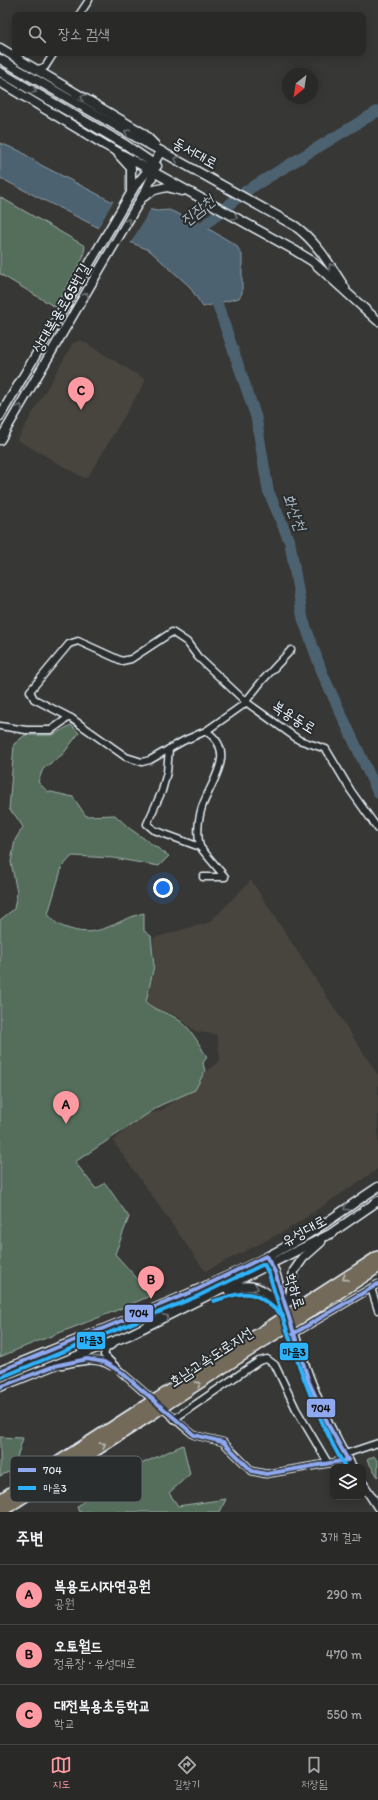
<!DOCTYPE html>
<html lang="ko">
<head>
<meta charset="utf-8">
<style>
	body { margin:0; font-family:Itim,"Poor Story",sans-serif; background:#353534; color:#f1f3f6 }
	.controls { position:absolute; right:12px; bottom:12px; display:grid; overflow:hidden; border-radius:8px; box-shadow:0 2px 10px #0003 }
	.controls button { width:36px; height:36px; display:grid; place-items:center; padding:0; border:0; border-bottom:1px solid #454545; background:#292928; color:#f1f3f6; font:20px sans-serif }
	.compass { position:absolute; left:282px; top:68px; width:36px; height:36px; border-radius:50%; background:#292928; box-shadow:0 2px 10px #0003; rotate:210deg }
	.you { position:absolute; left:163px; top:888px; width:14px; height:14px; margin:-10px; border:3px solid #fff; border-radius:50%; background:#1a73e8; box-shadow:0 0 0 6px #1a73e833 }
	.badge { display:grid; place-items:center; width:26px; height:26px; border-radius:50%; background:#ff9aa2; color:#111; font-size:13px; font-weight:700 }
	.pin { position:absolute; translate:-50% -33px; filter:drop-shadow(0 1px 2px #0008) }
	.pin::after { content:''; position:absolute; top:21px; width:14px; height:12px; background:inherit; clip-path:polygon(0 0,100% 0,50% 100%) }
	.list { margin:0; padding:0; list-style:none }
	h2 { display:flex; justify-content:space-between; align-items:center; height:52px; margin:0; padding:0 16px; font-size:17px }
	h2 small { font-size:13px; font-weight:400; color:#a5a6a8 }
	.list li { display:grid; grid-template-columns:26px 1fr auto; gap:12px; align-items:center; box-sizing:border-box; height:60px; padding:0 16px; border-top:1px solid #454545 }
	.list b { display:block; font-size:15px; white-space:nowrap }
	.list p { margin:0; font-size:13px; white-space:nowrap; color:#a5a6a8 }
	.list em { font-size:13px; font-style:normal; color:#a5a6a8 }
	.icon { flex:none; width:22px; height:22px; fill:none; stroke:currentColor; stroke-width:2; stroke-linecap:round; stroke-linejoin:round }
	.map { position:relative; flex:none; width:378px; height:1512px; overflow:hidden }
	.search { position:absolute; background:#292928; box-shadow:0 2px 10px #0003; left:12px; right:12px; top:12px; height:44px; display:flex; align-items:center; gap:10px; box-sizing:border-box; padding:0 14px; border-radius:8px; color:#a5a6a8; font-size:15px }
	.sheet { height:232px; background:#292928 }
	nav { display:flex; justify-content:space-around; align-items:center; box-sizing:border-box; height:56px; border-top:1px solid #454545; background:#292928; font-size:11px; color:#a5a6a8 }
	nav a { display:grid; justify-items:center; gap:2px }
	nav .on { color:#ff9aa2 }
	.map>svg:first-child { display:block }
	.built { fill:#46443d }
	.green { fill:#556e5c; stroke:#9eb0aa }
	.water { fill:#4d6270; stroke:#8b9ba6 }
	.pier { fill:#373735 }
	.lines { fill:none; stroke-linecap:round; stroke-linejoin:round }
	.river { stroke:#4d6270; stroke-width:11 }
	.minor-casing { stroke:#e8f1f8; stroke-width:9 }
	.tertiary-casing { stroke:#e8f1f8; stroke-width:11 }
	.motorway-casing { stroke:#e8f1f8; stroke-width:14 }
	.minor { stroke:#2a2d2e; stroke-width:6 }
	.tertiary { stroke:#2a2d2e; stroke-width:8 }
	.motorway { stroke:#736b5a; stroke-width:11 }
	.motorway-bridge-casing { stroke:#e8f1f8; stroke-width:14; stroke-linecap:butt }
	.motorway-bridge { stroke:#736b5a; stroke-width:11 }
	.bus-1-casing { stroke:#2a2d2e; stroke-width:7 }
	.bus-2-casing { stroke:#2a2d2e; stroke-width:7 }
	.bus-1 { stroke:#8fa9f0; stroke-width:4 }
	.bus-2 { stroke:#2db3fc; stroke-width:4 }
	.oneway { stroke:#6c7275 }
	.oneway2 { stroke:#b9bbb9 }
	.labels { text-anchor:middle; stroke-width:4; stroke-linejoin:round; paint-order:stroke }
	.street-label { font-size:15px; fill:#e8f1f8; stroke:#2a2d2e }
	.water-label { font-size:16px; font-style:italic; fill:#aab8c2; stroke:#2a2d2e }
	.key { fill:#2a2d2e; stroke:#63686b; stroke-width:1 }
	.key-label { font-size:11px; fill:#e8f1f8 }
	.line-badge { stroke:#2a2d2e; stroke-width:1.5 }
	.pale-badge-label { font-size:11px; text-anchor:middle; font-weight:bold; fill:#111 }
</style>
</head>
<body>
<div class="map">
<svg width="378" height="1512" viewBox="0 0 378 1512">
	<rect width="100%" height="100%" fill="#373735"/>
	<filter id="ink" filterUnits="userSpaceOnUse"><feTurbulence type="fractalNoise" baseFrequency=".025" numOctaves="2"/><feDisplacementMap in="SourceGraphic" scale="8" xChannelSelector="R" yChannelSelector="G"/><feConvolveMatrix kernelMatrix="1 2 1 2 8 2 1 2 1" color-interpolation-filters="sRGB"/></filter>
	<g filter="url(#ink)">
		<g class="built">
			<polygon points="81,340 146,380 88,477 84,478 17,440 73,343"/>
			<polygon points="251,880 378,1075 378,1169 287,1230 205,1271 113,1141 140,1116 162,1110 220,1060 217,1035 195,1031 177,1016 154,1008 147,1001 155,967 153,938 210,922"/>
		</g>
		<g class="green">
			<polygon points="0,197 85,246 83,258 55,307 0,274"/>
			<path d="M71 725 79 733 63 754 43 769 38 782 47 791 73 797 86 816 115 815 129 828 169 856 159 866 113 858 72 856 62 867 48 914C56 924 58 925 70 929 100 939 117 919 144 913V931L151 936 154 966 146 1002C155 1011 166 1012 176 1018 191 1027 198 1043 207 1057L203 1063 205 1071 195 1090 161 1105 75 1162 96 1189 105 1183 129 1217 115 1254 152 1295C102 1318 50 1335 0 1357V920L14 909 17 893 11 862 15 840 23 827 15 815 9 810 14 744 25 735H53Z"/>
			<polygon points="0,1437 23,1438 13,1470 0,1476"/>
			<polygon points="183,1445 190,1474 169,1493 178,1506 226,1499 220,1512 79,1512 77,1507 110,1478"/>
			<polygon points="374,1456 378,1462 378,1477 367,1460"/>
		</g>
		<polygon class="water" points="0,143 20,151 41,165 111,201 157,211 169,210 195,221 236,245 242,255 242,293 239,298 203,307 189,286 149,250 115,236 0,178"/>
		<polygon class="pier" points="114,200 151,208 130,244 97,230"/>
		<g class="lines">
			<g class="river">
				<polyline points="193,235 244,192 378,111"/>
				<polyline points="213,291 256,417 268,490 290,543 303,619 323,675 378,793"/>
			</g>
			<defs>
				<g id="minor">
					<polyline points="79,15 89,0"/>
					<polyline points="38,69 45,67 54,53"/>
					<polyline points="71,718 34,699 30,691 69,644 78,641 122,661 131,659 172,632 187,642 198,657 246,702 299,740 326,749 351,791 378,829"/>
					<polyline points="0,726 26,730 51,730 68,718 71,718 126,757 142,762 150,760 183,741 206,731 243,705 262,681 291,650"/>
					<polyline points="169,749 167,772 162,791 147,824 154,830 200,847"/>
					<path d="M203 877H225L200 847C197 834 198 820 202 807 211 781 238 752 206 731"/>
					<polyline points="371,1288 378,1310"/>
					<polyline points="293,1334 378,1284"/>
					<polyline points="113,1344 106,1349 104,1355 121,1372 184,1427 194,1435 223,1442 252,1471 266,1474 348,1460"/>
					<path d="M62 1365C80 1362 94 1356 111 1366"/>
					<polyline points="174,1419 259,1361 267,1359 275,1365 296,1409 328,1463"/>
					<polyline points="345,1454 378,1443"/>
				</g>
				<g id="tertiary">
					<polyline points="0,48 143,133 155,145"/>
					<path d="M0 59 132 135 295 226C317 242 330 265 345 288"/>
					<polyline points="0,72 126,145 157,166"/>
					<polyline points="0,82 105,145 294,250 312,261 378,321"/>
					<polyline points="119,155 131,168 131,191"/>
					<polyline points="142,198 154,190 167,187 182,191"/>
					<polyline points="0,416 135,186 154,163 161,151"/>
					<polyline points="0,440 146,190 153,175 154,163"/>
					<path d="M269 1260 275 1272C296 1340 314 1406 352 1467"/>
					<path d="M228 1290C259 1280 264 1291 287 1311"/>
					<polyline points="288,1309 294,1271 303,1258 321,1242"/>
					<path d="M0 1371C99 1330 206 1292 300 1239 327 1223 352 1204 378 1187"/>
					<polyline points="0,1387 129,1335 330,1234 378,1201"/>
					<polyline points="363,1484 378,1507"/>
				</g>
				<g id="motorway">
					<polyline points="310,1301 378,1257"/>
					<polyline points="312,1310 378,1267"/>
					<polyline points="159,1398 262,1332"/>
					<polyline points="165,1405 265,1340"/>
					<polyline points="0,1500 147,1405"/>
					<polyline points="0,1512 153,1413"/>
				</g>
			</defs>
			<use href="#minor" class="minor-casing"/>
			<use href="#tertiary" class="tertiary-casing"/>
			<use href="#motorway" class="motorway-casing"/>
			<use href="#minor" class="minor"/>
			<use href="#tertiary" class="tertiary"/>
			<use href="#motorway" class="motorway"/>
			<defs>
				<g id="motorway-bridge">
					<polyline points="262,1332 310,1301"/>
					<polyline points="265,1340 312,1310"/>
					<polyline points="147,1405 159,1398"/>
					<polyline points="153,1413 165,1405"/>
				</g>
			</defs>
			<use href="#motorway-bridge" class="motorway-bridge-casing"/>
			<use href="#motorway-bridge" class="motorway-bridge"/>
			<defs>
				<g id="bus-1">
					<polyline points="293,1334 378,1284"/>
					<polyline points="0,1371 196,1290 266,1256 275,1272 309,1382 330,1428 348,1460 266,1474 252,1471 223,1442 194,1435 121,1372 104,1362 87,1359 54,1366 0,1387"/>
				</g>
				<g id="bus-2">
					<path d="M214 1301C251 1289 253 1290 283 1316"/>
					<path d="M2 1377 198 1296 264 1264 269 1274C290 1341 310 1406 345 1467"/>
				</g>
			</defs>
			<use href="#bus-1" class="bus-1-casing"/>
			<use href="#bus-2" class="bus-2-casing"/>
			<use href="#bus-1" class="bus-1"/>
			<use href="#bus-2" class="bus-2"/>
		</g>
		<defs><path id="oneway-chevron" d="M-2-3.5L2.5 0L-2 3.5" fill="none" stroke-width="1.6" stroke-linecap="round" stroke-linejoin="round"/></defs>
		<g class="oneway">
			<use href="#oneway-chevron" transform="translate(34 91) rotate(30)"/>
			<use href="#oneway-chevron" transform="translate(83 97) rotate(-149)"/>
			<use href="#oneway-chevron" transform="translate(127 132) rotate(-150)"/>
			<use href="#oneway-chevron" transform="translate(177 159) rotate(-152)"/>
			<use href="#oneway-chevron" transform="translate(235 217) rotate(30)"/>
			<use href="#oneway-chevron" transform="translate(128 221) rotate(-60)"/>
			<use href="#oneway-chevron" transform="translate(331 266) rotate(-123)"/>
			<use href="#oneway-chevron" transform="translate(86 295) rotate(-60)"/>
			<use href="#oneway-chevron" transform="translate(20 407) rotate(-59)"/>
			<use href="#oneway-chevron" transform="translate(346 1208) rotate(146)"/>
			<use href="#oneway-chevron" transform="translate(256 1288) rotate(20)"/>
			<use href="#oneway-chevron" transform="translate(166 1317) rotate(-26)"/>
		</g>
		<g class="oneway2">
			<use href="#oneway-chevron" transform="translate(345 1278) rotate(147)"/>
			<use href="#oneway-chevron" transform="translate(198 1384) rotate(-33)"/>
			<use href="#oneway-chevron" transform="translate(103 1445) rotate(-33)"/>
		</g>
	</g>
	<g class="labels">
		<g class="street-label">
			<text transform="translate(195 153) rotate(29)" y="5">동서대로</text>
			<text transform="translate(61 308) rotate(-60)" y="5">상대복용로65번길</text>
			<text transform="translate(294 717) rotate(32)" y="5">복용동로</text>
			<text transform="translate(304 1231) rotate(-29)" y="5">유성대로</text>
			<text transform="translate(295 1291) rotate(73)" y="5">학하로</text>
			<text transform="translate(211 1357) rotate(-33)" y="5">호남고속도로지선</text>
		</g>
		<g class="water-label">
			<text transform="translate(197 210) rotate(-39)" y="6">진잠천</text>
			<text transform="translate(295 512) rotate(68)" y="6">화산천</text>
		</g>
	</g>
	<rect x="10" y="1456" width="132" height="46" rx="6" class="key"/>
	<rect x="18" y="1468" width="18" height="4" fill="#8fa9f0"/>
	<rect x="18" y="1486" width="18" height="4" fill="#2db3fc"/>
	<g class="key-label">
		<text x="43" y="1474">704</text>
		<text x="43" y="1492">마을3</text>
	</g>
	<g class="line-badge">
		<rect x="124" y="1304" width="30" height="19" rx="4" fill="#8fa9f0"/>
		<rect x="76" y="1331" width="30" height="19" rx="4" fill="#2db3fc"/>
		<rect x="279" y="1342" width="30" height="19" rx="4" fill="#2db3fc"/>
		<rect x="306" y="1398" width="30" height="20" rx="4" fill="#8fa9f0"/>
	</g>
	<g class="pale-badge-label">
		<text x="139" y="1317">704</text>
		<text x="91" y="1344">마을3</text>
		<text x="294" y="1356">마을3</text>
		<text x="321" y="1412">704</text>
	</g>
</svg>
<div class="controls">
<button><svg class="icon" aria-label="layers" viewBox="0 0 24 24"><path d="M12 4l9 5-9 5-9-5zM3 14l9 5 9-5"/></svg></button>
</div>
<svg class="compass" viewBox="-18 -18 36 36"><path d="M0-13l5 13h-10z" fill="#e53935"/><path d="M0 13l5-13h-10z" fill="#a5a6a8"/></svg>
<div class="you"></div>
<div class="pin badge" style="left:66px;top:1124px">A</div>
<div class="pin badge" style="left:151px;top:1299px">B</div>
<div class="pin badge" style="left:81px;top:410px">C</div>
<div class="search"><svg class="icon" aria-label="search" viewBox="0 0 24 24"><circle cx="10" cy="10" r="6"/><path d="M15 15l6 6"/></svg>장소 검색</div>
</div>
<section class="sheet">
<h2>주변<small>3개 결과</small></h2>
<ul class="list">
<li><span class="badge">A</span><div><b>복용도시자연공원</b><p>공원</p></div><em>290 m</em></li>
<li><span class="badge">B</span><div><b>오토월드</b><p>정류장 · 유성대로</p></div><em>470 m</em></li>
<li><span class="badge">C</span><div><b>대전복용초등학교</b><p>학교</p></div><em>550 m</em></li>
</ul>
</section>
<nav>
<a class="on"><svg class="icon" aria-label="map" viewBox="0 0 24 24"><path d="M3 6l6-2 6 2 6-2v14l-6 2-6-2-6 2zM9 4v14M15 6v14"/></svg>지도</a>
<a><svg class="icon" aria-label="directions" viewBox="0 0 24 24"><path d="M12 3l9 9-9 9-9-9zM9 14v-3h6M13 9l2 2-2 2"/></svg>길찾기</a>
<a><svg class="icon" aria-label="saved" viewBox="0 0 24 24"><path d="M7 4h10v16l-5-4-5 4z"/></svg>저장됨</a>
</nav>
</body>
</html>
